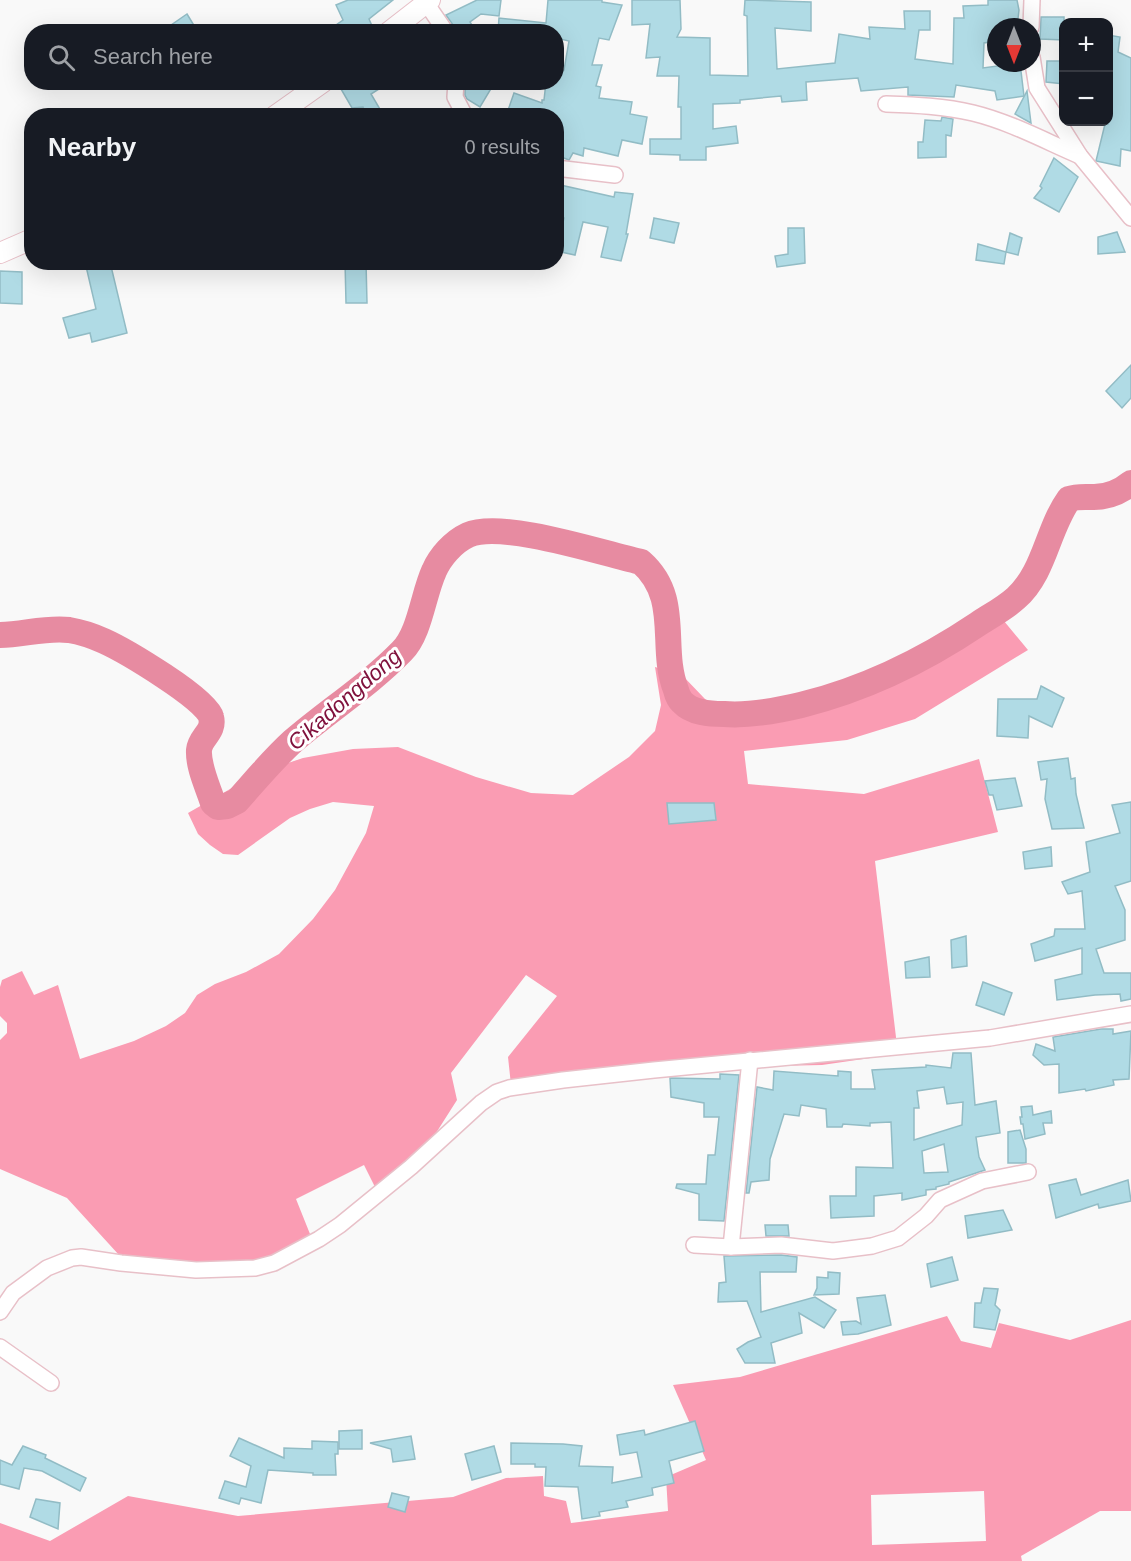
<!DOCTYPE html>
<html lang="en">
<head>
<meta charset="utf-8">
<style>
	body { margin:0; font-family:Arial,sans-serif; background:#242831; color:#f1f3f6 }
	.controls { position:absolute; right:18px; top:18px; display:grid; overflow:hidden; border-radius:12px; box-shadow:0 6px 24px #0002 }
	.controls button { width:54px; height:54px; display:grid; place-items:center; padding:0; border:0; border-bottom:2px solid #363941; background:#171b24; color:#f1f3f6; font:30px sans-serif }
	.compass { position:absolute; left:987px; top:18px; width:54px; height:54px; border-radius:50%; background:#171b24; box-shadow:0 6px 24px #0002; rotate:180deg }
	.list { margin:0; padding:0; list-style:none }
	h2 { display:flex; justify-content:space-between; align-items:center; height:78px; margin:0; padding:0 24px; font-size:26px }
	h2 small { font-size:20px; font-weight:400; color:#9ea1a6 }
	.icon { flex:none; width:33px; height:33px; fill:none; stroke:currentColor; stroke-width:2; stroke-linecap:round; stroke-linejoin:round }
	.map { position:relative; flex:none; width:1131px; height:1561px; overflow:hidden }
	.search { position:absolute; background:#171b24; box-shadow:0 6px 24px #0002; left:24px; top:24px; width:540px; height:66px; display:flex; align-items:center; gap:15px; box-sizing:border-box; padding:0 21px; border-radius:24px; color:#9ea1a6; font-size:22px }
	.panel { position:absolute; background:#171b24; box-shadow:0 6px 24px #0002; left:24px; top:108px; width:540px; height:162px; border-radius:24px }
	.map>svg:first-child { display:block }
	.forest { fill:#fa9cb3; fill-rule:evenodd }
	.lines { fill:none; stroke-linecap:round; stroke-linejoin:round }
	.river { stroke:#e78ba1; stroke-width:26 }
	.building { fill:#b0dbe5; stroke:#92bcc5; stroke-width:1.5; fill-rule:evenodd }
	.minor-casing { stroke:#e8c0c8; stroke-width:18 }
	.tertiary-casing { stroke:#e8c0c8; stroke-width:22 }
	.minor { stroke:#fff; stroke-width:15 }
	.tertiary { stroke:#fff; stroke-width:20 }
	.labels { text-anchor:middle; stroke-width:6; stroke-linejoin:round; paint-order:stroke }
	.water-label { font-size:22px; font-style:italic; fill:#80123d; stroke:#fff }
</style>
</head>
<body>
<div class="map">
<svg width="1131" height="1561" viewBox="0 0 1131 1561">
	<rect width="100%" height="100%" fill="#f9f9f9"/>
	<g class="forest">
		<polygon points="999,615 1028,650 915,719 847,740 744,751 748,784 864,794 979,759 998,832 875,861 898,1054 822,1065 731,1067 511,1085 508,1057 557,996 526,975 451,1073 457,1100 429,1144 378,1193 364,1165 296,1199 312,1239 244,1267 189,1273 119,1255 67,1198 0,1169 0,1040 7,1033 7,1023 0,1016 0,987 2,980 22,971 34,995 58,985 80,1059 134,1041 166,1026 185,1013 197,995 215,984 246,972 279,954 313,919 335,890 366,833 374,806 333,802 310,809 290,818 238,855 223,854 210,845 198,834 188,813 258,773 303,758 353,749 398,747 476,777 531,793 573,795 629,757 655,731 661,705 655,667 682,675 705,699 723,711 764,707 836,684 932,649"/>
		<path d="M947 1316 961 1341 991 1348 999 1323 1070 1340 1131 1320V1511H1100L1021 1556 1022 1561H0V1523L50 1541 128 1496 238 1516 453 1497 506 1478 543 1476 544 1496 566 1501 571 1523 668 1511 666 1477 706 1460 673 1385 740 1377ZM984 1491 986 1541 872 1545 871 1495Z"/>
	</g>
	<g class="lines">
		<path class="river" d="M0 635C23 635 45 627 69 630 81 632 93 636 104 641 124 650 207 699 211 717 215 732 200 737 199 750 198 767 208 787 213 803L218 807 227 806 237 801C255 781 273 759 293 741 329 710 369 685 402 651 420 633 423 595 434 571 440 557 453 542 468 535 502 520 602 553 641 562 682 598 659 647 676 690 677 694 679 699 682 702 692 713 710 714 724 714 750 716 776 711 801 705 866 689 923 661 978 624 990 616 1005 608 1016 598 1045 572 1047 530 1069 499 1077 496 1085 497 1094 497 1108 497 1120 492 1131 483"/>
	</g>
	<g class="building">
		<polygon points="348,0 393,0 369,19 373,28 364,32 326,32 343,20 336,5"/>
		<polygon points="477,0 501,0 499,16 481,14 470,22 473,27 466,32 458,32 446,15"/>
		<polygon points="548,0 602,0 602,2 622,5 609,40 599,38 592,65 602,65 596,86 601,87 599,98 632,102 630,114 647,117 642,144 622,140 618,156 584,148 583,156 573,153 569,160 556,155 556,116 506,116 514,93 542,103 542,100 544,100 546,82 556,82 556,69 564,70 569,41 556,38 556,32 498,32 499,18 546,23"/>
		<polygon points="632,0 680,0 681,29 677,37 710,38 710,75 748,76 747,16 744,15 745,0 811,2 811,31 775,28 777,69 835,63 839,34 870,39 869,27 905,29 904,11 930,11 930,30 919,30 915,59 953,64 954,18 964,18 963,6 988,5 988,0 1017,0 1019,10 1017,27 996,27 996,41 984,43 983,68 1020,63 1024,96 997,100 995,91 956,85 954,97 908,95 908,87 861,91 858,78 806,82 807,100 782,102 781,96 740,100 740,103 713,104 713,129 736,126 738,143 706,147 706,160 680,160 680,155 650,154 650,139 681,139 681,107 678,107 679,76 657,76 660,57 646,58 650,24 632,25"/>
		<polygon points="187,14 198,32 161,32"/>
		<polygon points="1041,17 1064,17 1064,40 1040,39"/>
		<polygon points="1108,35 1120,37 1118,52 1131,58 1131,151 1121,149 1120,166 1096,161 1105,124 1108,124"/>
		<polygon points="1047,61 1064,61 1064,84 1046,82"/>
		<polygon points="353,82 390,82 371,94 384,116 367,116 363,107 352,108 341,89"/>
		<polygon points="469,82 495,82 480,107 467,99 465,95 465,89"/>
		<polygon points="1027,91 1031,123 1015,114"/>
		<polygon points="942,117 953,119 951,136 946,135 946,157 918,158 918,142 923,142 925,120 941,121"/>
		<polygon points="1054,158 1078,177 1059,212 1034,198 1042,188 1040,186"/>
		<polygon points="556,184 614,197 615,192 633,194 626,234 628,234 621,261 601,257 608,227 583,222 575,255 556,251 564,218 556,216"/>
		<polygon points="654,218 679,223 674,243 650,238"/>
		<polygon points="788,228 804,228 805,263 777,267 775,256 788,254"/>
		<polygon points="1117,232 1125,252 1098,254 1098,237"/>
		<polygon points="1010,233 1022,238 1018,255 1006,252"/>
		<polygon points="978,244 1006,252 1004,264 976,260"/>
		<polygon points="85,262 110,262 127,333 92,342 90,333 69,338 63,318 96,309"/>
		<polygon points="345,262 366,262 367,303 346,303"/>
		<polygon points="0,271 22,272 22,304 0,303"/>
		<polygon points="1131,365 1131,398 1122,408 1106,391"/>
		<polygon points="1041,686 1064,698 1052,727 1029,716 1028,738 997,736 998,699 1037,699"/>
		<polygon points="1068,758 1071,779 1075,778 1076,794 1084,828 1052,829 1045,799 1047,779 1041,780 1038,762"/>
		<polygon points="1015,778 1022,806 997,810 993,795 989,795 985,781"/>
		<polygon points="1131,802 1131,881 1115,886 1125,910 1125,940 1096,949 1104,973 1131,973 1131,999 1121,1001 1120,994 1095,995 1057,1000 1055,980 1082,974 1082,948 1035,961 1031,944 1054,936 1055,929 1085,929 1082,891 1068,894 1062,882 1090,872 1086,842 1120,833 1112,805"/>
		<polygon points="667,803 714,803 716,820 669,824"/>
		<polygon points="1051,847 1052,866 1025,869 1023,852"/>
		<polygon points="966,936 967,966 952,968 951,940"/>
		<polygon points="929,957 930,977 906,978 905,962"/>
		<polygon points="983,982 1012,993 1004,1015 976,1005"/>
		<polygon points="1101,1029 1113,1029 1113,1034 1131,1031 1129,1079 1113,1080 1114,1085 1086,1091 1085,1089 1059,1093 1059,1064 1044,1065 1033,1055 1036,1044 1055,1051 1053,1037"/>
		<path d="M953 1053H971L975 1105 996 1101 1000 1133 976 1137 979 1157 985 1170 949 1182V1184L936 1187V1189L926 1190V1195L902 1200V1193L874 1196V1216L831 1218 830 1196H856V1167L893 1168 891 1122 870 1123V1126L843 1124 842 1127H827L826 1109 801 1105 799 1116 784 1114 770 1159 769 1180 751 1182 749 1193H746L757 1087 773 1090 774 1071 838 1076V1071L851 1072V1089H875L872 1070 926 1067V1065L951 1068ZM944 1087 947 1104 963 1102 962 1125 914 1140V1108H919L917 1091ZM944 1144 948 1172 924 1173 922 1151Z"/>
		<polygon points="720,1074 739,1075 724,1221 699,1220 699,1194 676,1188 677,1184 706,1184 708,1155 715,1155 719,1117 704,1117 704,1103 671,1097 670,1078 720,1079"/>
		<polygon points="1032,1106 1033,1115 1051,1111 1052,1123 1043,1123 1045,1134 1025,1139 1023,1124 1021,1124 1020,1117 1022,1117 1021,1107"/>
		<polygon points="1020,1130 1026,1149 1026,1163 1008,1163 1008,1132"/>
		<polygon points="1076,1179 1081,1195 1128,1180 1131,1201 1099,1208 1098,1204 1056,1218 1049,1185"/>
		<polygon points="1003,1210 1012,1230 968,1238 965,1216"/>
		<polygon points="765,1225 788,1225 789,1236 766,1236"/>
		<polygon points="781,1255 797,1257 796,1272 760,1272 761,1312 815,1297 836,1310 824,1328 799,1313 802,1333 771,1343 775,1363 745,1363 737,1349 748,1342 761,1337 747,1301 718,1302 719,1283 726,1282 724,1256"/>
		<polygon points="952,1257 958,1280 931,1287 927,1264"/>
		<polygon points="828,1272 840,1273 839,1294 814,1295 817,1288 817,1277 828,1278"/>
		<polygon points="984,1288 998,1289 995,1305 1000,1310 995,1330 974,1327 975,1303 981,1303"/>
		<polygon points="885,1295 891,1325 858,1334 843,1335 841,1322 856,1321 861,1324 857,1298"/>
		<polygon points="695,1421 704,1451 669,1461 674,1483 652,1488 653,1495 626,1501 628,1507 599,1512 600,1516 582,1519 578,1487 545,1486 546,1467 535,1467 535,1464 511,1464 511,1443 563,1444 582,1446 579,1466 613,1467 612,1483 642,1477 637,1452 620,1455 617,1435 644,1430 645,1435"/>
		<polygon points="362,1430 362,1449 339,1449 339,1431"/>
		<polygon points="411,1436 415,1459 393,1462 391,1449 370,1443"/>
		<polygon points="239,1438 284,1458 284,1448 312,1449 312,1441 338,1442 338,1454 335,1454 336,1475 313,1475 313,1473 268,1470 261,1503 241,1498 239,1504 219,1498 225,1481 246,1487 251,1466 230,1456"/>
		<polygon points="23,1446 46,1455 45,1458 86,1478 80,1491 42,1471 24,1468 19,1489 0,1484 0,1460 12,1465"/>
		<polygon points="494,1446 501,1472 472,1480 465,1454"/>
		<polygon points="392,1493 409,1497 405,1512 388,1507"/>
		<polygon points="36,1499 60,1503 58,1529 30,1517"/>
	</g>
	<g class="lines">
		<defs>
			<g id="minor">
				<polyline points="426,3 446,32"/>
				<polyline points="1031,27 1032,0"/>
				<polyline points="1032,57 1037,88 1080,156 1131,218"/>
				<polyline points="456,82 455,97 465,116"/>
				<path d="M886 104C915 105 944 106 973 113 1010 122 1045 141 1080 156"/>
				<polyline points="556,168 615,175"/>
				<polyline points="694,1245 731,1247 750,1060"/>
				<polyline points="731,1247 781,1245 833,1251 872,1246 898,1238 926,1216 940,1200 982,1181 1028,1172"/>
				<polyline points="0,1312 13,1293 47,1268 72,1258 81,1257 121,1263 196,1270 255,1268 274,1263 319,1239 340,1225 411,1167 481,1103 497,1092 509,1088 563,1080 654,1070 990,1038 1131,1014"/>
				<polyline points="0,1347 51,1383"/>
			</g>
			<g id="tertiary">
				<polyline points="389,32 430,0"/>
				<polyline points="275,116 323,82"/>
				<polyline points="0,253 32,239"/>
			</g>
		</defs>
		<use href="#minor" class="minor-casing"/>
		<use href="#tertiary" class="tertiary-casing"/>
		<use href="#minor" class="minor"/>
		<use href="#tertiary" class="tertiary"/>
	</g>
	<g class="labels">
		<g class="water-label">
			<text transform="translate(344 699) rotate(-41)" y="8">Cikadongdong</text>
		</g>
	</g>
</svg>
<div class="controls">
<button>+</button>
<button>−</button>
</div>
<svg class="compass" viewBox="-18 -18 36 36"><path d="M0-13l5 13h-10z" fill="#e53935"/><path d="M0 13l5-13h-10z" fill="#9ea1a6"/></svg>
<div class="search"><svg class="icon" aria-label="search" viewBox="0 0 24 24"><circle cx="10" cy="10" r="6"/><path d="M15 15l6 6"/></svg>Search here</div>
<section class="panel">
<h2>Nearby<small>0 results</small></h2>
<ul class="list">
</ul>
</section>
</div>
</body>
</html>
